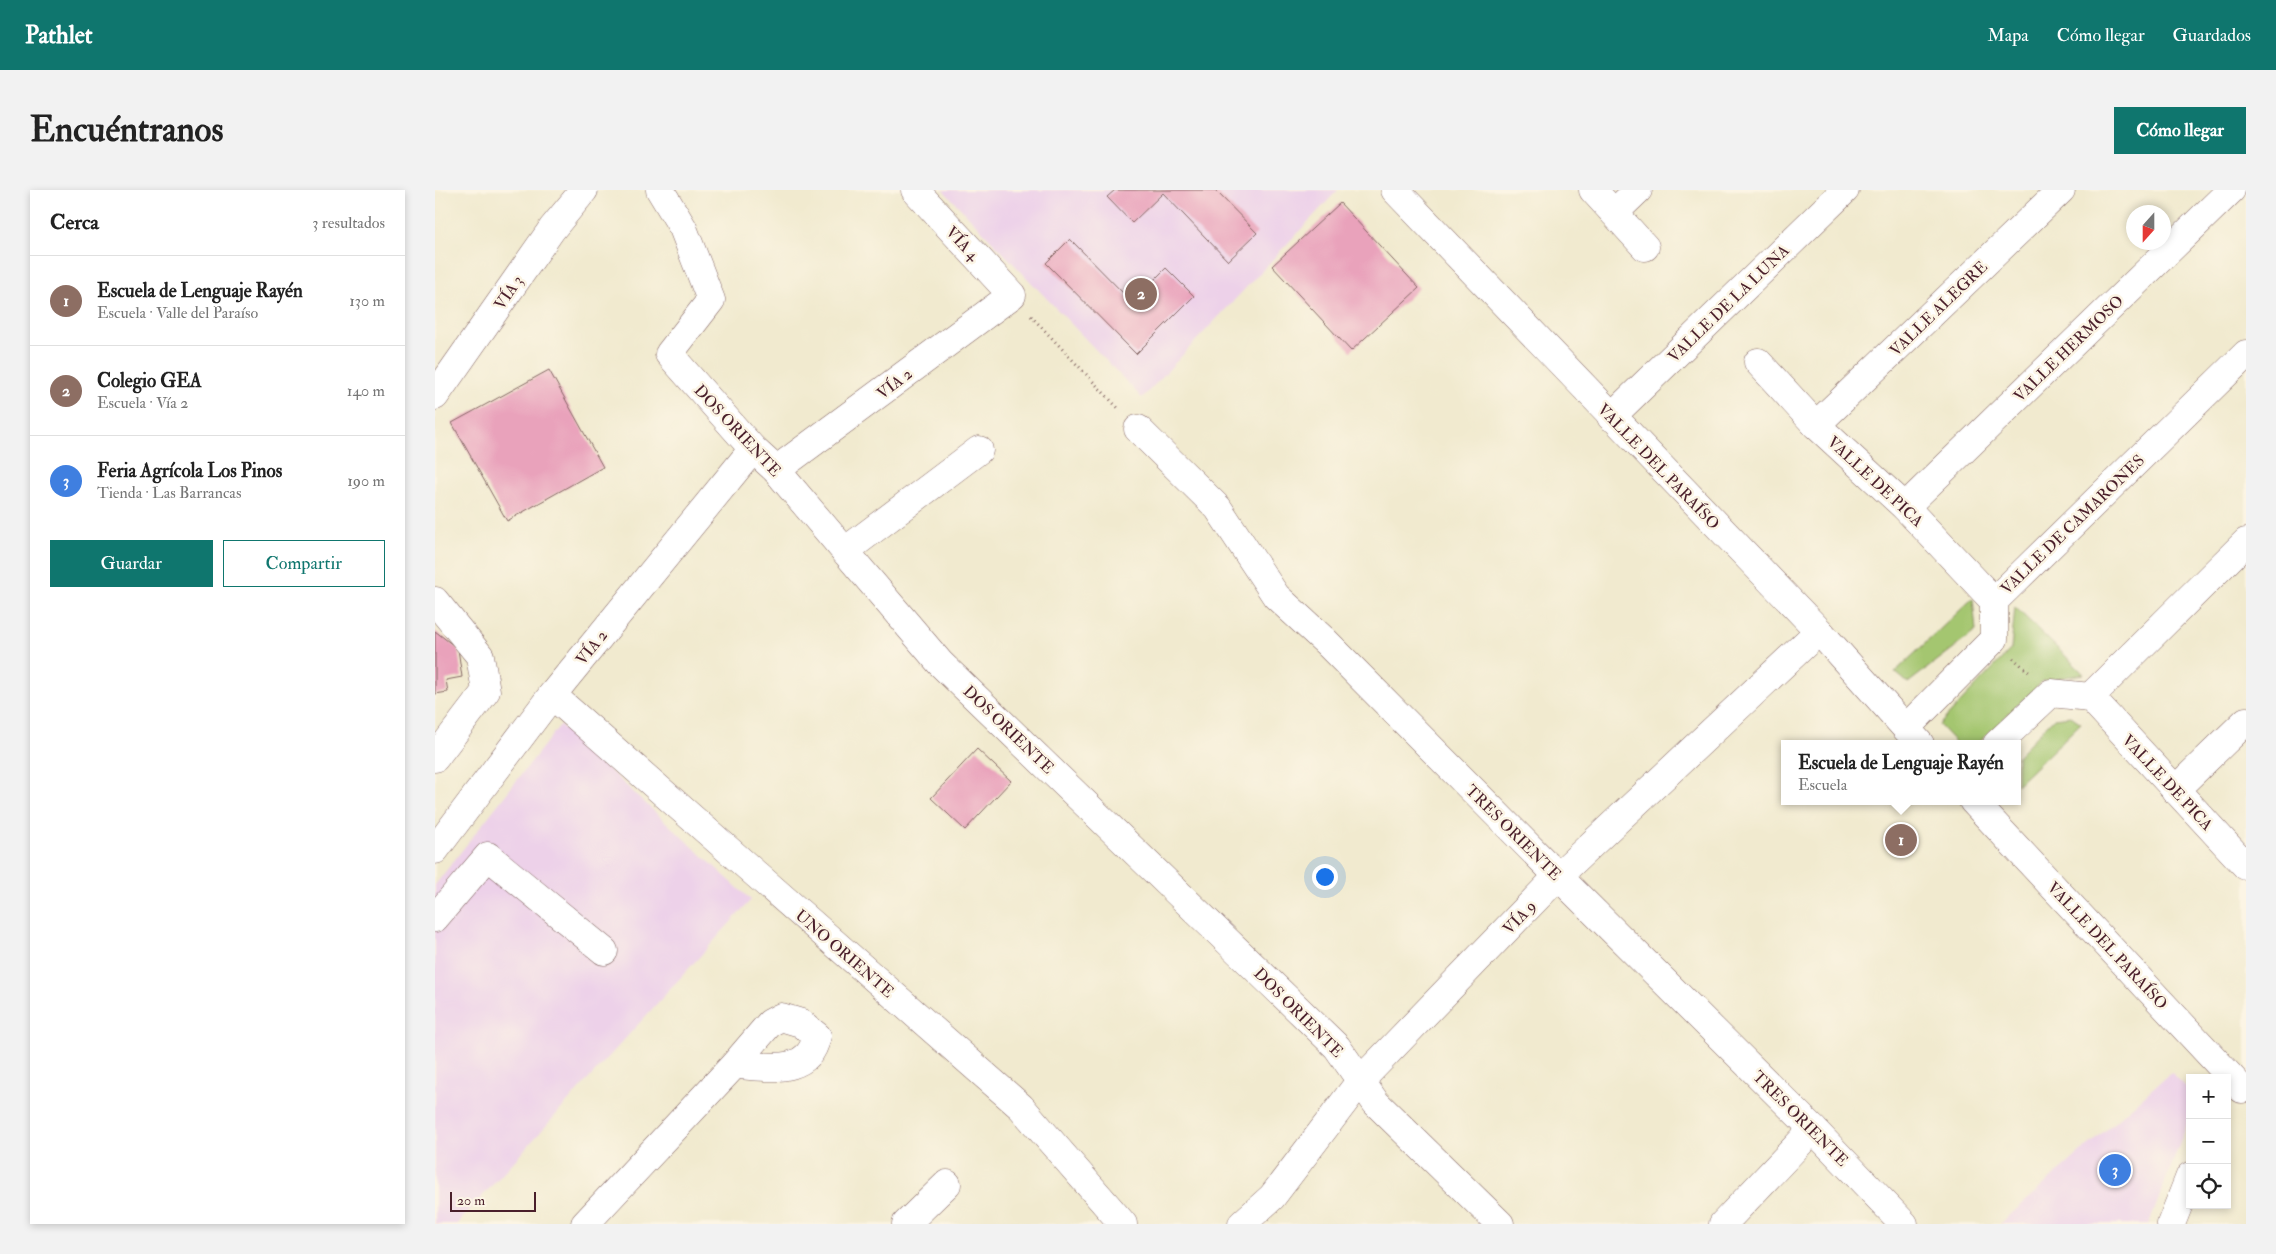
<!DOCTYPE html>
<html lang="es">
<head>
<meta charset="utf-8">
<style>
	body { margin:0; font-family:"IM FELL Double Pica",serif; background:#f2f2f2; color:#222 }
	.controls { position:absolute; right:15px; bottom:15px; display:grid; overflow:hidden; border-radius:0px; box-shadow:0 2px 8px #0003 }
	.controls button { width:45px; height:45px; display:grid; place-items:center; padding:0; border:0; border-bottom:1px solid #e0e0e0; background:#fff; color:#222; font:25px sans-serif }
	.compass { position:absolute; left:1691px; top:15px; width:45px; height:45px; border-radius:50%; background:#fff; box-shadow:0 2px 8px #0003; rotate:201deg }
	.scale { position:absolute; left:15px; bottom:12px; width:86px; box-sizing:border-box; padding-left:5px; border:2px solid #4a1f2b; border-top:0; font-size:14px; line-height:18px; white-space:nowrap; color:#4a1f2b; -webkit-text-stroke:4px #fcf5e5; paint-order:stroke }
	.you { position:absolute; left:889px; top:686px; width:18px; height:18px; margin:-12px; border:4px solid #fff; border-radius:50%; background:#1a73e8; box-shadow:0 0 0 8px #1a73e833 }
	.badge { display:grid; place-items:center; width:32px; height:32px; border-radius:50%; background:#0f766e; color:#fff; font-size:16px; font-weight:700 }
	.pin { position:absolute; translate:-50% -50%; border:2px solid #fff; box-shadow:0 1px 5px #0006 }
	.popup { position:absolute; left:1346px; top:550px; width:240px; height:65px; box-sizing:border-box; display:grid; place-content:center; border-radius:0px; background:#fff; filter:drop-shadow(0 1px 4px #0005); font-size:16px; white-space:nowrap; color:#767676 }
	.popup b { font-size:19px; color:#222 }
	.popup::after { content:''; position:absolute; left:50%; top:100%; margin-left:-10px; border:10px solid transparent; border-top-color:#fff }
	.list { margin:0; padding:0; list-style:none }
	h2 { display:flex; justify-content:space-between; align-items:center; height:65px; margin:0; padding:0 20px; font-size:21px }
	h2 small { font-size:16px; font-weight:400; color:#767676 }
	.list li { display:grid; grid-template-columns:32px 1fr auto; gap:15px; align-items:center; box-sizing:border-box; height:90px; padding:0 20px; border-top:1px solid #e0e0e0 }
	.list b { display:block; font-size:19px; white-space:nowrap }
	.list p { margin:0; font-size:16px; white-space:nowrap; color:#767676 }
	.list em { font-size:16px; font-style:normal; color:#767676 }
	.actions { display:flex; gap:10px; padding:15px 20px }
	.actions a { flex:1; padding:11px 0; border:1px solid #0f766e; border-radius:0px; text-align:center; font-size:18px; color:#0f766e }
	.actions .main { background:#0f766e; color:#fff }
	.icon { flex:none; width:28px; height:28px; fill:none; stroke:currentColor; stroke-width:2; stroke-linecap:round; stroke-linejoin:round }
	.map { position:relative; flex:none; width:1811px; height:1034px; overflow:hidden; border-radius:0px }
	header { display:flex; align-items:center; gap:30px; box-sizing:border-box; height:70px; padding:0 25px; background:#0f766e; color:#fff }
	header strong { font-size:24px }
	nav { display:flex; gap:28px; margin-inline-start:auto; font-size:18px }
	.intro { display:flex; align-items:center; justify-content:space-between; box-sizing:border-box; height:120px; padding:0 30px }
	h1 { margin:0; font-size:35px }
	.button { padding:12px 22px; border-radius:0px; background:#0f766e; color:#fff; font-size:18px; font-weight:700 }
	main { display:flex; gap:30px; padding:0 30px }
	aside { flex:1; background:#fff; border-radius:0px; box-shadow:0 2px 8px #0003 }
	.map>svg:first-child { display:block }
	.built { fill:#edd1e9 }
	.green { fill:#a4c66f; stroke:#77724d }
	.building { fill:#e9a2bb }
	.lines { fill:none; stroke-linecap:round; stroke-linejoin:round }
	.minor-casing { stroke:#846664; stroke-width:29 }
	.path { stroke:#846664; stroke-width:3; stroke-dasharray:1 4; stroke-linecap:butt }
	.minor { stroke:#fff; stroke-width:28 }
	.labels { text-anchor:middle; stroke-width:5; stroke-linejoin:round; paint-order:stroke }
	.street-label { font-size:16px; fill:#4a1f2b; stroke:#fcf5e5 }
</style>
</head>
<body>
<header>
<strong>Pathlet</strong>
<nav><a>Mapa</a><a>Cómo llegar</a><a>Guardados</a></nav>
</header>
<div class="intro"><h1>Encuéntranos</h1><a class="button">Cómo llegar</a></div>
<main>
<aside>
<h2>Cerca<small>3 resultados</small></h2>
<ul class="list">
<li><span class="badge" style="background:#8d6e63">1</span><div><b>Escuela de Lenguaje Rayén</b><p>Escuela · Valle del Paraíso</p></div><em>130 m</em></li>
<li><span class="badge" style="background:#8d6e63">2</span><div><b>Colegio GEA</b><p>Escuela · Vía 2</p></div><em>140 m</em></li>
<li><span class="badge" style="background:#3f7fe0">3</span><div><b>Feria Agrícola Los Pinos</b><p>Tienda · Las Barrancas</p></div><em>190 m</em></li>
</ul>
<div class="actions"><a class="main">Guardar</a><a>Compartir</a></div>
</aside>
<div class="map">
<svg width="1811" height="1034" viewBox="0 0 1811 1034">
	<rect width="100%" height="100%" fill="#fcf5e5"/>
	<filter id="ink" filterUnits="userSpaceOnUse"><feTurbulence type="fractalNoise" baseFrequency=".02" numOctaves="2"/><feDisplacementMap in="SourceGraphic" scale="10" xChannelSelector="R" yChannelSelector="G"/><feConvolveMatrix kernelMatrix="1 2 1 2 8 2 1 2 1" color-interpolation-filters="sRGB"/></filter>
	<filter id="wash" filterUnits="userSpaceOnUse"><feTurbulence type="fractalNoise" baseFrequency=".0096" numOctaves="4" result="noise"/><feDisplacementMap in="SourceGraphic" scale="20" xChannelSelector="R" yChannelSelector="G"/><feGaussianBlur stdDeviation="1.12" result="paint"/><feColorMatrix in="noise" values="0 0 0 0 0 0 0 0 0 0 0 0 0 0 0 0 0 1.4 0 .05"/><feComposite in="paint" operator="in"/></filter>
	<g filter="url(#wash)">
		<rect width="100%" height="100%" fill="#f1eacf"/>
		<g class="built">
			<polygon points="508,0 903,0 707,208"/>
			<polygon points="125,535 316,710 22,1034 0,1034 0,695"/>
			<polygon points="1736,882 1755,901 1755,927 1714,1034 1565,1034"/>
		</g>
		<g class="green">
			<polygon points="1538,408 1541,441 1473,493 1460,482"/>
			<polygon points="1580,417 1649,484 1608,491 1542,554 1522,554 1504,535 1576,459"/>
			<polygon points="1636,526 1646,533 1582,595 1582,566 1619,528"/>
		</g>
		<g id="blocks">
			<g class="building">
				<polygon points="680,0 780,0 822,43 793,71 728,3 697,33 672,7"/>
				<polygon points="905,13 984,98 916,161 837,76"/>
				<polygon points="635,49 697,112 731,78 759,106 701,164 611,73"/>
				<polygon points="114,180 168,277 72,331 17,233"/>
				<polygon points="0,441 23,459 27,487 11,490 13,502 0,504"/>
				<polygon points="542,559 576,591 530,640 496,608"/>
			</g>
		</g>
	</g>
	<g filter="url(#ink)">
		<use href="#blocks" fill-opacity="0" stroke="#846664" stroke-width="1"/>
		<g class="lines">
			<defs>
				<g id="minor">
					<polyline points="225,0 248,38 276,110 234,164 318,259 341,280 505,473 902,857 941,913 1065,1034"/>
					<polyline points="960,0 1384,441 1485,554"/>
					<polyline points="1158,0 1210,57"/>
					<polyline points="1179,23 1203,0"/>
					<polyline points="1323,172 1381,235 1470,317 1559,411"/>
					<polyline points="0,206 117,39 149,0"/>
					<polyline points="1176,227 1410,0"/>
					<polyline points="1381,235 1626,0"/>
					<polyline points="703,239 783,318 841,406 891,452 1123,686 1378,939 1469,1034"/>
					<polyline points="341,280 577,105 480,0"/>
					<polyline points="1470,317 1796,0"/>
					<polyline points="410,361 544,260"/>
					<polyline points="0,411 45,466 51,501 0,568"/>
					<polyline points="117,505 586,917 688,1034"/>
					<polyline points="1655,507 1811,676"/>
					<polyline points="1471,538 1559,449 1559,411 1811,164"/>
					<polyline points="1562,554 1616,503 1655,507 1811,352"/>
					<polyline points="1740,600 1811,531"/>
					<polyline points="1538,611 1807,899"/>
					<polyline points="0,660 117,505 318,259"/>
					<polyline points="0,728 53,666 169,761"/>
					<path d="M150 1034 299 875 335 833 346 827 366 833 382 846C373 887 332 876 299 875"/>
					<polyline points="471,1034 512,994"/>
					<polyline points="807,1034 837,1007 926,890 1123,686 1384,441"/>
					<polyline points="1288,1034 1378,939"/>
					<polyline points="1736,1034 1755,986"/>
				</g>
			</defs>
			<use href="#minor" class="minor-casing"/>
			<g class="path">
				<polyline points="596,126 684,219"/>
				<polyline points="1578,468 1596,484"/>
			</g>
			<use href="#minor" class="minor"/>
		</g>
	</g>
	<g class="labels">
		<g class="street-label">
			<text transform="translate(528 53) rotate(47)" y="6">VÍA 4</text>
			<text transform="translate(73 102) rotate(-55)" y="6">VÍA 3</text>
			<text transform="translate(1293 113) rotate(-44)" y="6">VALLE DE LA LUNA</text>
			<text transform="translate(1503 118) rotate(-44)" y="6">VALLE ALEGRE</text>
			<text transform="translate(1633 158) rotate(-44)" y="6">VALLE HERMOSO</text>
			<text transform="translate(459 193) rotate(-37)" y="6">VÍA 2</text>
			<text transform="translate(303 240) rotate(47)" y="6">DOS ORIENTE</text>
			<text transform="translate(1224 276) rotate(46)" y="6">VALLE DEL PARAÍSO</text>
			<text transform="translate(1441 291) rotate(43)" y="6">VALLE DE PICA</text>
			<text transform="translate(1637 334) rotate(-44)" y="6">VALLE DE CAMARONES</text>
			<text transform="translate(156 457) rotate(-51)" y="6">VÍA 2</text>
			<text transform="translate(574 539) rotate(44)" y="6">DOS ORIENTE</text>
			<text transform="translate(1733 592) rotate(47)" y="6">VALLE DE PICA</text>
			<text transform="translate(1079 642) rotate(45)" y="6">TRES ORIENTE</text>
			<text transform="translate(1084 727) rotate(-46)" y="6">VÍA 9</text>
			<text transform="translate(1673 755) rotate(47)" y="6">VALLE DEL PARAÍSO</text>
			<text transform="translate(410 763) rotate(41)" y="6">UNO ORIENTE</text>
			<text transform="translate(864 822) rotate(45)" y="6">DOS ORIENTE</text>
			<text transform="translate(1366 928) rotate(45)" y="6">TRES ORIENTE</text>
		</g>
	</g>
</svg>
<div class="controls">
<button>+</button>
<button>−</button>
<button><svg class="icon" aria-label="locate" viewBox="0 0 24 24"><circle cx="12" cy="12" r="6"/><path d="M12 2v4M12 18v4M2 12h4M18 12h4"/></svg></button>
</div>
<svg class="compass" viewBox="-18 -18 36 36"><path d="M0-13l5 13h-10z" fill="#e53935"/><path d="M0 13l5-13h-10z" fill="#767676"/></svg>
<div class="scale">20 m</div>
<div class="you"></div>
<div class="pin badge" style="left:1466px;top:650px;background:#8d6e63">1</div>
<div class="popup"><b>Escuela de Lenguaje Rayén</b>Escuela</div>
<div class="pin badge" style="left:706px;top:104px;background:#8d6e63">2</div>
<div class="pin badge" style="left:1680px;top:980px;background:#3f7fe0">3</div>
</div>
</main>
</body>
</html>
